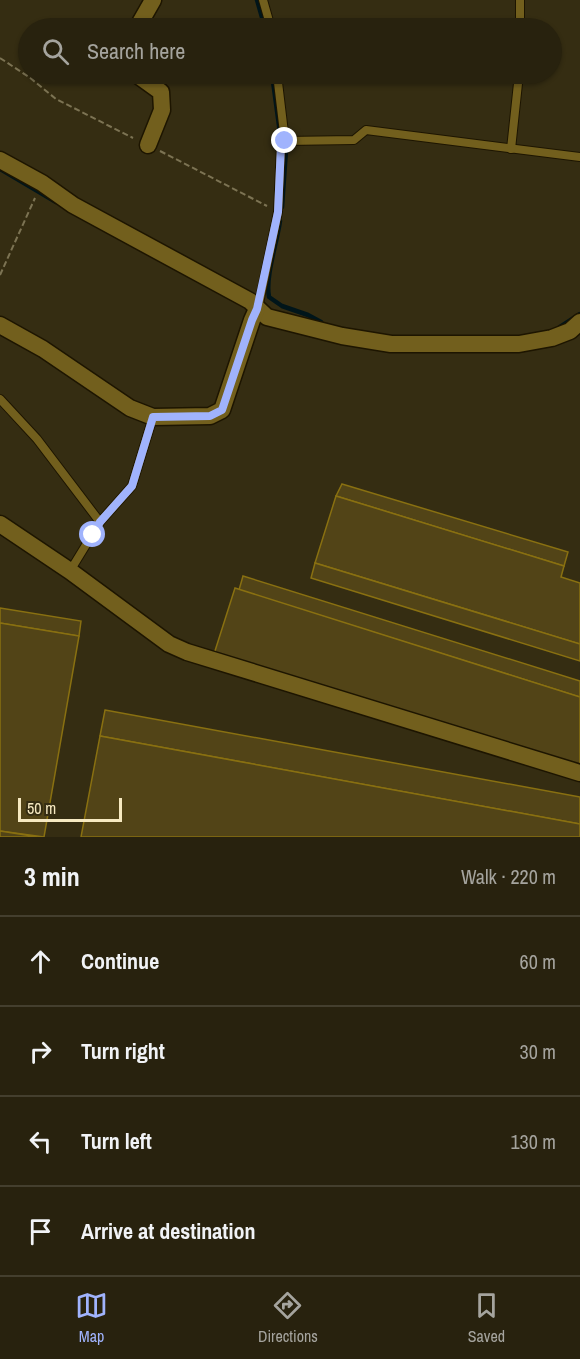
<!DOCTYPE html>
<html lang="en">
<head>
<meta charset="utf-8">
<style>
	body { margin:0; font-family:"Archivo Narrow",sans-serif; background:#302a17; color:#f1f3f6 }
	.scale { position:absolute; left:18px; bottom:15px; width:104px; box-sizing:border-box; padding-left:6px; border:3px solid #f6e9c1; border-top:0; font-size:16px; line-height:21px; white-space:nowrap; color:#f6e9c1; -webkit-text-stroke:4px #352d12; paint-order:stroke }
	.stop { position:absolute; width:18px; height:18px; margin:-14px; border:4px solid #a0b3fd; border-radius:50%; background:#fff }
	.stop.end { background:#a0b3fd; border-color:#fff; box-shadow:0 2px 6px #0008 }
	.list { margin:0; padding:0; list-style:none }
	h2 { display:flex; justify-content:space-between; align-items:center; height:78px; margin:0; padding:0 24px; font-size:26px }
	h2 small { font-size:20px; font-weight:400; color:#a5a49e }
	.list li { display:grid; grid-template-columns:39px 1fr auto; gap:18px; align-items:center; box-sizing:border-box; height:90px; padding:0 24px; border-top:2px solid #443f2e }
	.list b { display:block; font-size:22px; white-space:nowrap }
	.list em { font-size:20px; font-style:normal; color:#a5a49e }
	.icon { flex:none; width:33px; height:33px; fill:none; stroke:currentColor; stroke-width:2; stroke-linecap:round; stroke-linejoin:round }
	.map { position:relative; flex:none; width:580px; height:837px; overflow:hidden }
	.search { position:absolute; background:#28220e; box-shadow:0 2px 4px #0004; left:18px; right:18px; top:18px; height:66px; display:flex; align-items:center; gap:15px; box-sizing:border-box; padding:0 21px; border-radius:33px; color:#a5a49e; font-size:22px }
	.sheet { height:438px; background:#28220e }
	nav { display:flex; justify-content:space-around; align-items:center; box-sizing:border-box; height:84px; border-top:2px solid #443f2e; background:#28220e; font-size:16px; color:#a5a49e }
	nav a { display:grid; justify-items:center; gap:3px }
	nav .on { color:#a0b3fd }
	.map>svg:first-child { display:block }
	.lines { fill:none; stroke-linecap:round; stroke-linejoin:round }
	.stream { stroke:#00151a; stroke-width:4.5 }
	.building { fill:#524417; stroke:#897011; stroke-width:1.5 }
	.service-casing { stroke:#1d1500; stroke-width:10 }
	.minor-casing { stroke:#1d1500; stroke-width:19 }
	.path { stroke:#7c7353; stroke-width:2; stroke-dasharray:6 3; stroke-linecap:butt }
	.service { stroke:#725f1d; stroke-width:8 }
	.minor { stroke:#725f1d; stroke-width:16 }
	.route { stroke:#a0b3fd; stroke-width:8 }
</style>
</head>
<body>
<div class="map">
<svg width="580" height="837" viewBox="0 0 580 837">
	<rect width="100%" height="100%" fill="#352d12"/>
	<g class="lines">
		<g class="stream">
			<polyline points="257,0 265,28"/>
			<polyline points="272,74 280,133"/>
			<polyline points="0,169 56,202"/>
			<polyline points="282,207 286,150 284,144"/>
			<path d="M280 221C277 243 265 277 269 297L282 306 308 315 321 322"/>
			<polyline points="560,327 580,314"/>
		</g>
	</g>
	<g class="building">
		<polygon points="342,484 568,552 564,566 336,496"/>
		<polygon points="336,496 564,566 561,577 580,583 580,644 315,563"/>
		<polygon points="315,563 580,644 580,661 311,578"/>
		<polygon points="243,576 580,681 580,697 239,590"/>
		<polygon points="235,588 580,697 580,768 214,654"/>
		<polygon points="0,608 81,621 79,636 0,623"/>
		<polygon points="0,623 79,636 44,837 0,831"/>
		<polygon points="105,710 580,797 580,824 100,736"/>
		<polygon points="100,736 580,824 580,837 81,837"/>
		<polygon points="0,831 38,837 0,837"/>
	</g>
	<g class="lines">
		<defs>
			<g id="service">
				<polyline points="263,0 271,28"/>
				<polyline points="520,28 520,0"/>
				<polyline points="285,141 354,140 366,130 580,157"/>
				<polyline points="511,149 519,74"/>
				<polyline points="258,308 278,212 281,145 285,141 277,74"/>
				<polyline points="0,399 37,439 100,522"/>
				<polyline points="70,571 100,522 132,486 153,417"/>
			</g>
			<g id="minor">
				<polyline points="137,28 153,0"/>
				<polyline points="136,74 161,92 162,110 148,145"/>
				<polyline points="0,160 42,183 73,205 250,301 267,317 342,336 391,344 519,344 552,338 570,331 580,322"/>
				<polyline points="0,325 43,349 130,408 153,417 210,416 222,410 252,320 257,309"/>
				<polyline points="0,524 70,571 169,644 187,652 580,773"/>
			</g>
		</defs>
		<use href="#service" class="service-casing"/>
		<use href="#minor" class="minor-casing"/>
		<g class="path">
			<polyline points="0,58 29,77 56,99 133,138"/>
			<polyline points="160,151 267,206"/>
			<polyline points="0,275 35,198"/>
		</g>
		<use href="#service" class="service"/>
		<use href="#minor" class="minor"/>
	</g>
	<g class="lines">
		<polyline class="route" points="93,535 100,522 132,486 153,417 210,416 222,410 252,320 257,309 278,212 281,145 285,141"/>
	</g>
</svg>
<div class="scale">50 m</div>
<div class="stop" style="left:93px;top:535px"></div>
<div class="stop end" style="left:285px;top:141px"></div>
<div class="search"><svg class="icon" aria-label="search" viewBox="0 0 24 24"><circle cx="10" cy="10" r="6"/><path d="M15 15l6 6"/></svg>Search here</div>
</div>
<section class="sheet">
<h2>3 min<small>Walk · 220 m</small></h2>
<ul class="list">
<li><svg class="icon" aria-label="ahead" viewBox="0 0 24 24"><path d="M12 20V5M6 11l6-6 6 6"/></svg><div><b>Continue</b></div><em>60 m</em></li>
<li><svg class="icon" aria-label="right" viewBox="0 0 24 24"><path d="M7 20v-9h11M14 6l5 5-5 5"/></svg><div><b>Turn right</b></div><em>30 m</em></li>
<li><svg class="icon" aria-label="left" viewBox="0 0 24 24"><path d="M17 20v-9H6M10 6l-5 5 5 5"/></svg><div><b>Turn left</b></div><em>130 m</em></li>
<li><svg class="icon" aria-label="arrive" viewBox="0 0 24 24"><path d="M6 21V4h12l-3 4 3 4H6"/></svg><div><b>Arrive at destination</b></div></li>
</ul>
</section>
<nav>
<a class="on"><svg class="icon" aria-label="map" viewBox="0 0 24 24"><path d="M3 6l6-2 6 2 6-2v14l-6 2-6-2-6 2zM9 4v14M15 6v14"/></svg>Map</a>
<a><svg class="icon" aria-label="directions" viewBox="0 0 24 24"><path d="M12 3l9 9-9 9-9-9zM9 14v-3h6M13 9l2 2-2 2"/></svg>Directions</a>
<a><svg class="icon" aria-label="saved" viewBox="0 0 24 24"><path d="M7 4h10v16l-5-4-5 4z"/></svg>Saved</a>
</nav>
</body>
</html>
